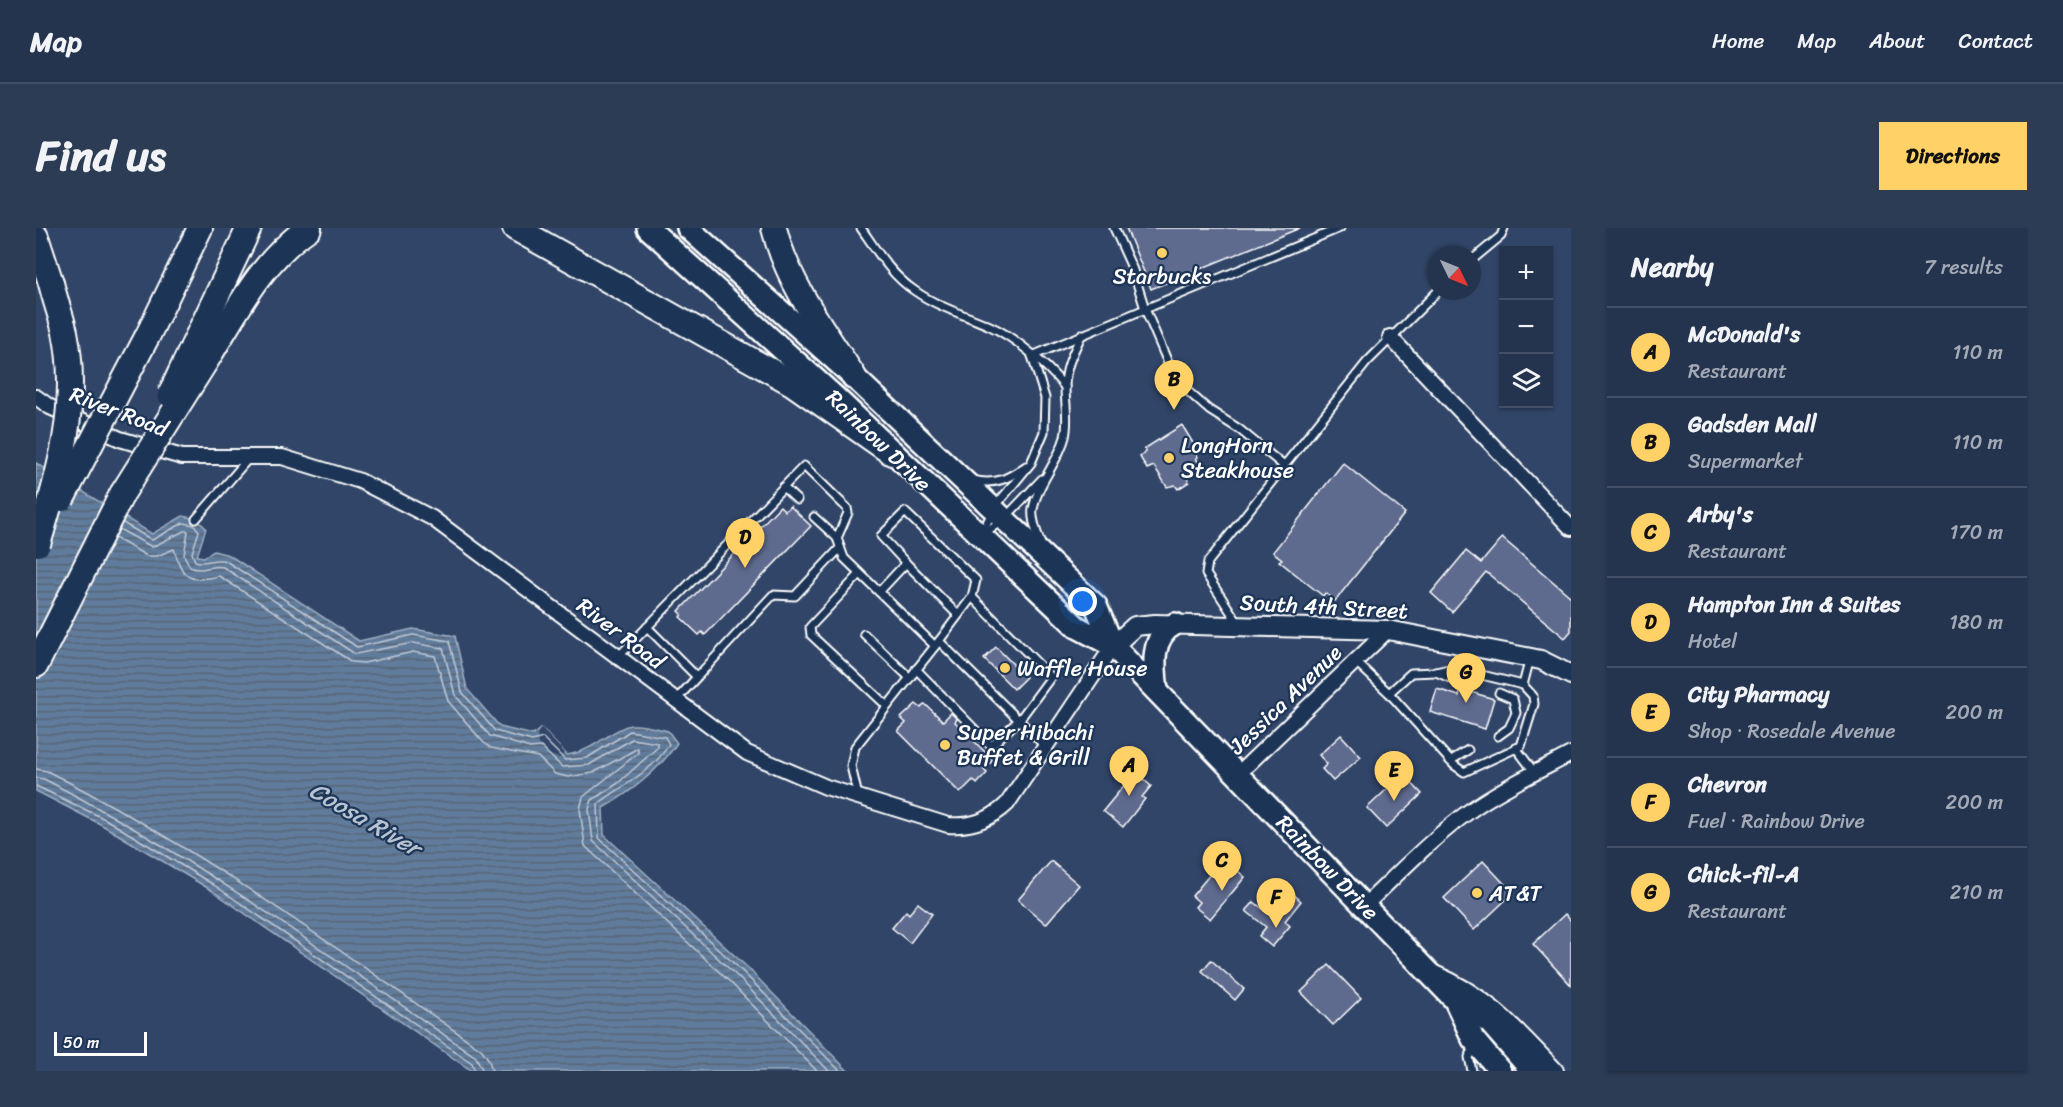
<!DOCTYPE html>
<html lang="en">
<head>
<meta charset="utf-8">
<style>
	body { margin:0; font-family:Sriracha,sans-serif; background:#2d3c55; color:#f1f3f6 }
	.controls { position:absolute; right:18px; top:18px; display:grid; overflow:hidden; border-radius:0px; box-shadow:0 2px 4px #0004 }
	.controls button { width:54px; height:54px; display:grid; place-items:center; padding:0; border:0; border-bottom:2px solid #424f66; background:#25344e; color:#f1f3f6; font:30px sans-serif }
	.compass { position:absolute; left:1391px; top:18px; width:54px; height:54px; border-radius:50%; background:#25344e; box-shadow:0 2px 4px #0004; rotate:133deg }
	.scale { position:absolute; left:18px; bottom:15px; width:93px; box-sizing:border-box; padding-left:6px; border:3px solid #fff; border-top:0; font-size:16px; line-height:21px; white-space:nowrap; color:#fff; -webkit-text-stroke:4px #1d3557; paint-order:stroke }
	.you { position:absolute; left:1047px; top:374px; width:21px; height:21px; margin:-15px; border:4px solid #fff; border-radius:50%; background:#1a73e8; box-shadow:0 0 0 9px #1a73e833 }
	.badge { display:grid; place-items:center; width:39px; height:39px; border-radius:50%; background:#ffd166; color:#111; font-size:20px; font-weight:700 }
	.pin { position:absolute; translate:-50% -50px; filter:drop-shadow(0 2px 3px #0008) }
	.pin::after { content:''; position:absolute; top:32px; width:21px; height:18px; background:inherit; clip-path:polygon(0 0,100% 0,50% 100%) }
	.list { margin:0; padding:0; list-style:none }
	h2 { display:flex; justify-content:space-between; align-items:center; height:78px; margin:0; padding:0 24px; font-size:26px }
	h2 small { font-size:20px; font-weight:400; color:#a3aab6 }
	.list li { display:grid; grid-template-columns:39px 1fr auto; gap:18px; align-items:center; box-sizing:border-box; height:90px; padding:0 24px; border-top:2px solid #424f66 }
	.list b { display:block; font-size:22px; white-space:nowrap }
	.list p { margin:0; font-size:20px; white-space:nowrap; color:#a3aab6 }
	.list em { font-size:20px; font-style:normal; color:#a3aab6 }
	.icon { flex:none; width:33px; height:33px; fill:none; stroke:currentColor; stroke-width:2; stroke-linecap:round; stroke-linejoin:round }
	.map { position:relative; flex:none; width:1535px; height:843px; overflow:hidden; border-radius:0px }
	header { display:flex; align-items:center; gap:36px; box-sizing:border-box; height:84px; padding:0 30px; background:#25344e; border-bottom:2px solid #424f66 }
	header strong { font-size:28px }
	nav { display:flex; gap:33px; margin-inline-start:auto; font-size:21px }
	.intro { display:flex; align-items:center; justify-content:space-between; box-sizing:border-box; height:144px; padding:0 36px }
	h1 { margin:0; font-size:42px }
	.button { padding:15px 27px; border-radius:0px; background:#ffd166; color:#111; font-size:21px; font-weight:700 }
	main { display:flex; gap:36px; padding:0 36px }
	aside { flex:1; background:#25344e; border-radius:0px; box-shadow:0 2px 4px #0004 }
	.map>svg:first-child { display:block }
	.water { fill:url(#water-rules); stroke:#a0b0c4; stroke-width:1.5 }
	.pier { fill:#314568 }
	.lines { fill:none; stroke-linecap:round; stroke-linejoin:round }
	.shore { stroke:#c0cad7; stroke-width:1.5 }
	.building { fill:#5f6b8f; stroke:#fff; stroke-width:1.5 }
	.lane-casing { stroke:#fff; stroke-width:11 }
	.street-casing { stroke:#fff; stroke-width:18 }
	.secondary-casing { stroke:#fff; stroke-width:22 }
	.primary-casing { stroke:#fff; stroke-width:26 }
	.highway-casing { stroke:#fff; stroke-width:28 }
	.lane { stroke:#1d3557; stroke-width:7 }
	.street { stroke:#1d3557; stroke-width:14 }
	.secondary { stroke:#1d3557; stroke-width:18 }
	.primary { stroke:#1d3557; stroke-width:21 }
	.highway { stroke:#1d3557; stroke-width:24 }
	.highway-bridge-casing { stroke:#fff; stroke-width:28; stroke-linecap:butt }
	.highway-bridge { stroke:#1d3557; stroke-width:24 }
	.poi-dot { fill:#ffd166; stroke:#1d3557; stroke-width:2 }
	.labels { text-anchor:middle; stroke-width:4.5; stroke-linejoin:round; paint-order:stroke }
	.poi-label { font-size:22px; fill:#fff; stroke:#1d3557; text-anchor:start }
	.street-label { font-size:22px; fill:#fff; stroke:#1d3557 }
	.water-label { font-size:24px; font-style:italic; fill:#b8c4d2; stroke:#1d3557 }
</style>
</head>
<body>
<header>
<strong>Map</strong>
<nav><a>Home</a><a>Map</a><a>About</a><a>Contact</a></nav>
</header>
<div class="intro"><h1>Find us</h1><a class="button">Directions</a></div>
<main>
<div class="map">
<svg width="1535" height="843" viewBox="0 0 1535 843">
	<defs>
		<pattern id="water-rules" width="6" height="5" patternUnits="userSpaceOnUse" patternTransform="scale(1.5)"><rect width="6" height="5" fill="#617b9c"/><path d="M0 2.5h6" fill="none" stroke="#566474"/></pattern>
	</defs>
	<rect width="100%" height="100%" fill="#314568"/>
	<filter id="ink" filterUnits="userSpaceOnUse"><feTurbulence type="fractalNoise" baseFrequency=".0167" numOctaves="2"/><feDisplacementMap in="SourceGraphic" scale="12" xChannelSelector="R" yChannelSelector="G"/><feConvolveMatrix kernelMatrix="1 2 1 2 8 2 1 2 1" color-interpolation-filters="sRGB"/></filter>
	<g filter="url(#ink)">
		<path class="water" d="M0 235 116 306 147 288 160 291 170 300 161 328 168 329 178 323 193 327 323 413 377 401 419 408 431 461 464 499 497 507 505 500 531 527C559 523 576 500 595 497 607 496 620 500 632 503L641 515C623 542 595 564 567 580L568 607 711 739 812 843H436L175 662 66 597 0 563Z"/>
		<polygon class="pier" points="505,500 529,525 524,530 513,527 502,516 501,506"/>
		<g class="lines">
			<g class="shore">
				<path d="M87 295 116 312 147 295 158 297 163 303 156 325 159 333C170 337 178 329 190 333L321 419 377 407 413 413 426 464 459 503 496 513 507 510 529 532 551 530 594 503 629 509 633 516C618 543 585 558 562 576L563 610 706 743 804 843"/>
				<path d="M83 301 116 319 148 303H152L148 327 154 339C167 345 175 336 187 339L319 426 377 415 407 420 419 467 454 508 494 520 505 519 526 539 553 537 596 511 622 515V519L581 556 556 572 553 581 557 613 701 748 793 843"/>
				<path d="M79 310 111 328H121L138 321C147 350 151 355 183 348L316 434 328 435 377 424 399 428 412 473 447 514 455 520 502 529 519 546 532 549 557 545 602 520V525L547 569 544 581 549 618 695 755 781 843"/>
				<path d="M0 541 11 543C165 621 305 723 446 822L453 832 456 843"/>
				<path d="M0 550 8 551C161 630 299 731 440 829L447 843"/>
				<polyline points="0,558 69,591 178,657 436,835 439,843"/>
			</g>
		</g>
		<g class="building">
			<polygon points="1090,0 1264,0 1115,61"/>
			<polygon points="1146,197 1160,220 1158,221 1162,229 1160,230 1166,240 1151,250 1153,254 1142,261 1139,257 1131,259 1118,238 1111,241 1104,229 1110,224 1108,221"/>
			<polygon points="1307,235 1369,285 1299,373 1289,365 1287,368 1243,333 1246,331 1237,324"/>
			<polygon points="744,278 749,283 754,278 775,298 669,407 666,404 663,407 644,389 646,386 643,383"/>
			<polygon points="1466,310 1535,369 1535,403 1529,410 1450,344 1416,384 1395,365 1430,323 1445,335"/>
			<polygon points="960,419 990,449 978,461 948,431"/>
			<polygon points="1401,461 1423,468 1425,461 1458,471 1449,501 1394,484"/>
			<polygon points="880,476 885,480 889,476 907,493 915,485 921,491 919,494 957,532 948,542 951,545 941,556 937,552 924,565 862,503 870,495 865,490"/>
			<polygon points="1305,507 1325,529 1297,553 1286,541 1291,536 1283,527"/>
			<polygon points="1099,544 1115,558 1106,569 1109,571 1087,599 1067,583"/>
			<polygon points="1367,546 1386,566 1350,600 1331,580"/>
			<polygon points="1015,633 1043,657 1010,696 982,672"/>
			<polygon points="1447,633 1477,665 1438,702 1408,670"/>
			<polygon points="1196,638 1209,649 1174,691 1159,679 1163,674 1156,668 1180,639 1189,647"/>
			<polygon points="1255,664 1265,673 1249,693 1254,698 1236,719 1223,708 1230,699 1210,683 1218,674 1236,688"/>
			<polygon points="882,675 896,686 874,715 856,700 870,683 873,686"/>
			<polygon points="1529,686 1535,693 1535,757 1497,716"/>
			<polygon points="1175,732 1208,761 1199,772 1166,743"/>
			<polygon points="1293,737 1325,770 1297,797 1265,764"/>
		</g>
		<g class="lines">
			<defs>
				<g id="lane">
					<path d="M825 0C841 23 855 47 879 63 902 79 929 87 954 98 980 110 1011 137 1029 159"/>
					<polyline points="1078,0 1097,42 1109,81 1304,0"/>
					<polyline points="1436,32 1465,8 1468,0"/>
					<polyline points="996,128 1109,81 1133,137 1147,159 1173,182 1203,201 1248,238 1331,134 1402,63"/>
					<path d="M937 252C959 258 973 250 990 238"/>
					<polyline points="747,259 761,272"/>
					<polyline points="778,289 801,310"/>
					<polyline points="160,291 213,230"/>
					<polyline points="946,305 958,280 995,235 1008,204 1009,170 996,128"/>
					<polyline points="946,307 969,290 1006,251"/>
					<path d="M1005 317C1002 306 995 292 997 281 1002 254 1022 235 1029 209 1033 191 1029 176 1029 159 1029 139 1038 123 1046 106"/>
					<polyline points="870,335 922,387"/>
					<polyline points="824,346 774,399 775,407 851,478"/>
					<polyline points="843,364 870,335 845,308 869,284 940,352 936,369"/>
					<polyline points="1202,395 1170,346 1172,334 1248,238"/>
					<polyline points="611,399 661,449 640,472"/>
					<polyline points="828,406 874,450"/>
					<polyline points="582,429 768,238 811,280 812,285 801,310 808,330 899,418"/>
					<polyline points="1319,433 1353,465 1418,537 1428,544 1485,518 1498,476 1497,468 1487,457 1417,440 1400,444 1375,445 1353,465"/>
					<polyline points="880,441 955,518 984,491 1015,449 936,369 903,413"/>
					<polyline points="1400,444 1421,453"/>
					<polyline points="661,449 737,367 759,368 804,320"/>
					<polyline points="1487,457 1494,430"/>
					<polyline points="1462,508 1473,500 1480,485 1477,471 1463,465"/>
					<polyline points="1480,520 1499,545"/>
					<polyline points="1414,533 1432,522"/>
					<polyline points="822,568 815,538 819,519 903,413 1010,519"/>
					<polyline points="1436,843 1433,829 1440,818"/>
				</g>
				<g id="street">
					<polyline points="1354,109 1535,300"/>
					<path d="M0 169 14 179 84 211 146 229H246L324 253 396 290 711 525 790 559 912 597C936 599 954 592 971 576L1077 418"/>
					<polyline points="1202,546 1352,402"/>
					<path d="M1329 677C1363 645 1396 610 1435 582 1466 560 1501 544 1535 526"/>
				</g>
				<g id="secondary">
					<polyline points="1077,418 1099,398 1119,396 1352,402 1505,432 1535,447"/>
					<path d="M1396 746C1451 769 1478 801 1518 843"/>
				</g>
				<g id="primary">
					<polyline points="612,0 800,170 1041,399 1077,418 1417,770 1454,795 1496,843"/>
					<polyline points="652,0 818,149 1060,378 1077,418"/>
					<path d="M1121 463C1118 439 1114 408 1139 396"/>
					<polyline points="1418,770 1437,811 1464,843"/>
				</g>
				<g id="highway">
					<polyline points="479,0 756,155 856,225"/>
					<path d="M738 0C751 54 788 103 818 149"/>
					<polyline points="0,9 15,55"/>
					<polyline points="112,107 164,0"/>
					<polyline points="156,120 213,0"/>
					<path d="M173 128C202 81 226 32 273 0"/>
					<polyline points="0,437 86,266"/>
				</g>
			</defs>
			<use href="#lane" class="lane-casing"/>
			<use href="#street" class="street-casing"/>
			<use href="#secondary" class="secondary-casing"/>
			<use href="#primary" class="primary-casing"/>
			<use href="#highway" class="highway-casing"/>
			<use href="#lane" class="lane"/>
			<use href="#street" class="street"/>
			<use href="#secondary" class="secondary"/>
			<use href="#primary" class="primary"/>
			<use href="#highway" class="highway"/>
			<defs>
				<g id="highway-bridge">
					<polyline points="134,167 156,120"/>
					<polyline points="86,266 173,128"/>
					<polyline points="26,271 112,107"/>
					<path d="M2 316C23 247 44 176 29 104 25 88 19 72 15 55"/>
				</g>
			</defs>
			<use href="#highway-bridge" class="highway-bridge-casing"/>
			<use href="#highway-bridge" class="highway-bridge"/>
		</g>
	</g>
	<g class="poi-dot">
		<circle cx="1126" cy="25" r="6"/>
		<circle cx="1133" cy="230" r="6"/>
		<circle cx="969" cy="440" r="6"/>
		<circle cx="909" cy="517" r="6"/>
		<circle cx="1441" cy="665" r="6"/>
	</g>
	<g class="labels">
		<g class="poi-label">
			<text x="1126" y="56" text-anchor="middle">Starbucks</text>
			<text x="1145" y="225">LongHorn<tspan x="1145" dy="25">Steakhouse</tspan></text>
			<text x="981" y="448">Waffle House</text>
			<text x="921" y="512">Super Hibachi<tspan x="921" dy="25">Buffet &amp; Grill</tspan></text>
			<text x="1453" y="673">AT&amp;T</text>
		</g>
		<g class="street-label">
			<text transform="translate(83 183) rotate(21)" y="8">River Road</text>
			<text transform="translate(843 212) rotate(44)" y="8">Rainbow Drive</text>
			<text transform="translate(1288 378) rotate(3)" y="8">South 4th Street</text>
			<text transform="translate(585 405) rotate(37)" y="8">River Road</text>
			<text transform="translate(1249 471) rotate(-44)" y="8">Jessica Avenue</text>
			<text transform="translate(1292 639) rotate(46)" y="8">Rainbow Drive</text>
		</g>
		<g class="water-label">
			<text transform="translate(329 591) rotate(30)" y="8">Coosa River</text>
		</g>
	</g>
</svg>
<div class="controls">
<button>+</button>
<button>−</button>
<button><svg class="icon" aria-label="layers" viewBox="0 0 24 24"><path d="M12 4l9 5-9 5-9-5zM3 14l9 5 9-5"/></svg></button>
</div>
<svg class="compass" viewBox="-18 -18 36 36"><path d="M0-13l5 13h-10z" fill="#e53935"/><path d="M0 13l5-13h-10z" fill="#a3aab6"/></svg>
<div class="scale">50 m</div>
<div class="you"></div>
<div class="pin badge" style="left:1093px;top:568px">A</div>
<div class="pin badge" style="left:1138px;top:182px">B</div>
<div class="pin badge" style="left:1186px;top:663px">C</div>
<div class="pin badge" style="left:709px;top:340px">D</div>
<div class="pin badge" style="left:1358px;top:573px">E</div>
<div class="pin badge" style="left:1240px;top:700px">F</div>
<div class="pin badge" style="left:1430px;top:475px">G</div>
</div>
<aside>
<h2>Nearby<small>7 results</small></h2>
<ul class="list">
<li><span class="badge">A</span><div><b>McDonald's</b><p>Restaurant</p></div><em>110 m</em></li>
<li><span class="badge">B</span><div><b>Gadsden Mall</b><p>Supermarket</p></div><em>110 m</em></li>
<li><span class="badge">C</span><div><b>Arby's</b><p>Restaurant</p></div><em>170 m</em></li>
<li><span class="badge">D</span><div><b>Hampton Inn &amp; Suites</b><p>Hotel</p></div><em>180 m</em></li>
<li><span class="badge">E</span><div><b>City Pharmacy</b><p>Shop · Rosedale Avenue</p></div><em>200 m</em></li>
<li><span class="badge">F</span><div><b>Chevron</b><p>Fuel · Rainbow Drive</p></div><em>200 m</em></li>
<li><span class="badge">G</span><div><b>Chick-fil-A</b><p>Restaurant</p></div><em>210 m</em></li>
</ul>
</aside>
</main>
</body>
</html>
